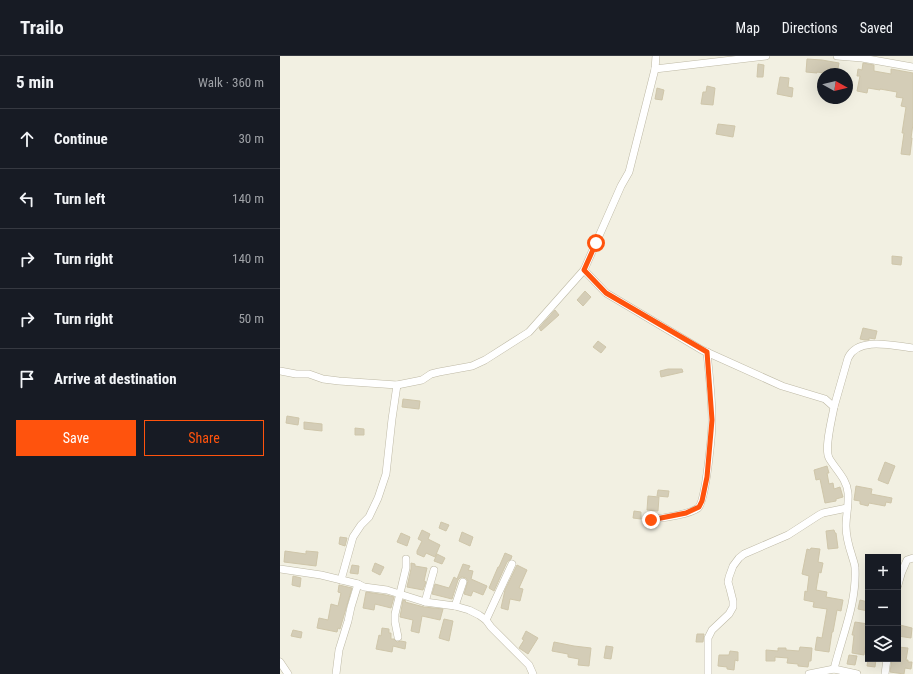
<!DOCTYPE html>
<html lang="en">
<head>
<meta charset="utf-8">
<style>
	body { margin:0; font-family:"Roboto Condensed",sans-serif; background:#20242c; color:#f1f3f6 }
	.controls { position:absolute; right:12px; bottom:12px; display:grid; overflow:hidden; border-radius:0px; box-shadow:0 4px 16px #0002 }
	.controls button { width:36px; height:36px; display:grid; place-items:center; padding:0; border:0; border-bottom:1px solid #363941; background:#171b24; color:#f1f3f6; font:20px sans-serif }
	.compass { position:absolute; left:537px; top:12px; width:36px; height:36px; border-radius:50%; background:#171b24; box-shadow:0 4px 16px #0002; rotate:98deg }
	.stop { position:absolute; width:12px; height:12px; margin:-9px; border:3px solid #ff530d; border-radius:50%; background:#fff }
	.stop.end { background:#ff530d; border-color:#fff; box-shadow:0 1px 4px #0008 }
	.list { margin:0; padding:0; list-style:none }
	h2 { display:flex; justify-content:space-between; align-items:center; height:52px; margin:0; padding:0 16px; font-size:17px }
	h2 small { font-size:13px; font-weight:400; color:#9ea1a6 }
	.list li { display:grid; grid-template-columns:26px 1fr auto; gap:12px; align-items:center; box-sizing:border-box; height:60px; padding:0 16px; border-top:1px solid #363941 }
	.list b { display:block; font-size:15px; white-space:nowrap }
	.list em { font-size:13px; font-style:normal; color:#9ea1a6 }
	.actions { display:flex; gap:8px; padding:12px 16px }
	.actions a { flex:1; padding:9px 0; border:1px solid #ff530d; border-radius:0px; text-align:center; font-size:14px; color:#ff530d }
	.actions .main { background:#ff530d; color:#fff }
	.icon { flex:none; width:22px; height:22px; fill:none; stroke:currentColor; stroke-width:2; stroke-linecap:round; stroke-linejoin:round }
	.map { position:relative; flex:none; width:633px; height:618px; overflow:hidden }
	header { display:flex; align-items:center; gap:24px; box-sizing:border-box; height:56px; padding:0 20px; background:#171b24; border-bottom:1px solid #363941 }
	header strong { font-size:19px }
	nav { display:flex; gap:22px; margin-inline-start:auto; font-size:14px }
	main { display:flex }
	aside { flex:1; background:#171b24 }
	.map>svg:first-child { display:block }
	.building { fill:#d4cdb7; stroke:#cfc6aa }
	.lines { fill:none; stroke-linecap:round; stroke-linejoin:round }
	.street-casing { stroke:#beb9a5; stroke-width:8 }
	.street { stroke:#fff; stroke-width:7 }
	.route { stroke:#ff530d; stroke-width:5 }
</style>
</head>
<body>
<header>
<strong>Trailo</strong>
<nav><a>Map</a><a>Directions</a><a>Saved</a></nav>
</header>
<main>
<aside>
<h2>5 min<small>Walk · 360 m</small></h2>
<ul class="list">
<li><svg class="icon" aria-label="ahead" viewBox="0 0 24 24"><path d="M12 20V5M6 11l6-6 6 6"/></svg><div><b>Continue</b></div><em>30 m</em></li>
<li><svg class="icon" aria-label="left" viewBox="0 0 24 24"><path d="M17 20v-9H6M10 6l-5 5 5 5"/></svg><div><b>Turn left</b></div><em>140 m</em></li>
<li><svg class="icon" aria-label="right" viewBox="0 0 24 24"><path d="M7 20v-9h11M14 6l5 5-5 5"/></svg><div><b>Turn right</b></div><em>140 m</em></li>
<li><svg class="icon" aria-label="right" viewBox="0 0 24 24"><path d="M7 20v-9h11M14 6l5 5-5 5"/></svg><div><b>Turn right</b></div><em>50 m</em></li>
<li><svg class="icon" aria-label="arrive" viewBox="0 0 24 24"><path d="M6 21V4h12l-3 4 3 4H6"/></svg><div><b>Arrive at destination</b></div></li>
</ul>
<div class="actions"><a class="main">Save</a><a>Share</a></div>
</aside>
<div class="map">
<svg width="633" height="618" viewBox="0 0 633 618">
	<rect width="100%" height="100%" fill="#f2f0e2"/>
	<g class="building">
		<polygon points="527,3 542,4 559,7 557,18 551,18 537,16 537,17 526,16"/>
		<polygon points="583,7 594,9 594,15 611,18 611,13 633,17 633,68 631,82 632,82 630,99 621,98 624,77 622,77 626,51 621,50 623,42 616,41 617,36 600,33 600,34 588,32 587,37 577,35 580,20 577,20 578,13 582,14"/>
		<polygon points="478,8 484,9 483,21 477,21"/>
		<polygon points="500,21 509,22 508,31 513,32 512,41 497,38"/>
		<polygon points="427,30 435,32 433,49 421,48 423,36 426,36"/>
		<polygon points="377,32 384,34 382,44 375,43"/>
		<polygon points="438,68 455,70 453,81 436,78"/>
		<polygon points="612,200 622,201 621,209 612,208"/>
		<polygon points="305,235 311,241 303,250 297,244"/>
		<polygon points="275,254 279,259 261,275 259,272"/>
		<polygon points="583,272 597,275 595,283 589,282 589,284 585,284 580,283"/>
		<polygon points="318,285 326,291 321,297 313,291"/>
		<polygon points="388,313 402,313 403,316 381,321 380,315"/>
		<polygon points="123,343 140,345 139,353 122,351"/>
		<polygon points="7,360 19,362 18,369 6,367"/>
		<polygon points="24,366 42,368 42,375 24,373"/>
		<polygon points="75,372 84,373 84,379 75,379"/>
		<polygon points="605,406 615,410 608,428 598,424"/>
		<polygon points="547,410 549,417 547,417 549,428 553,427 554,433 560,431 563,441 556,443 556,445 545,447 540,423 536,424 534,414"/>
		<polygon points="576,430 592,433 591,438 612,442 611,447 606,446 605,450 589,447 588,450 580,448 580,445 574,444"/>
		<polygon points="378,434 389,435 388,441 377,440"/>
		<polygon points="368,440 379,441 378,455 367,454"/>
		<polygon points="354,455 361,456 361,463 353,462"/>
		<polygon points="161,466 169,469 166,475 159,472"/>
		<polygon points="142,474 150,478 148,483 160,489 155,501 146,497 144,501 137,498 137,495 142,485 138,483"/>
		<polygon points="554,474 555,477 556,477 558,492 548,493 546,475"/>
		<polygon points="182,476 193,481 190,490 179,485"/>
		<polygon points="121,477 130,481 127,490 117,486"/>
		<polygon points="60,481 67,482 65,490 59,488"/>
		<polygon points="531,492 540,493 538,506 543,507 541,517 539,516 536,534 547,536 546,541 563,544 561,555 557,554 553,576 552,576 549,596 535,594 537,581 542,582 547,553 533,551 534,546 524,544 525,535 527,536 529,520 522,518 527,493 530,494"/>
		<polygon points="5,495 26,498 26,495 38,496 36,510 4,506"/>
		<polygon points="225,497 232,500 231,503 227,506 214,535 209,532 218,511 219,511"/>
		<polygon points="157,498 165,502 162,508 154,505"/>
		<polygon points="95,507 104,511 100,519 92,515"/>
		<polygon points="131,507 135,508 135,510 147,512 144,525 146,526 143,534 127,531 131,513"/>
		<polygon points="183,508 190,510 188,514 193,515 191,523 207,530 203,539 193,535 191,540 184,538 188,525 186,522 182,521 180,522 178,524 172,543 152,538 155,528 169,532 174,521 177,523"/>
		<polygon points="72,509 79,510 78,518 70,517"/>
		<polygon points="237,509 247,514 239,532 243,533 240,545 230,543 228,554 221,552 225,534"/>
		<polygon points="13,520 21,522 20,531 12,529"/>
		<polygon points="59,529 72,532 60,573 58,572 57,576 37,572 39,562 48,564 51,548 58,550 61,537 58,536"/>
		<polygon points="86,536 106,539 114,541 111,552 95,548 94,554 83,552"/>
		<polygon points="123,544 126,545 125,546 144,551 163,553 160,564 142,560 139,577 131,575 133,564 120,561"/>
		<polygon points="580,544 588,546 588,555 578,553"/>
		<polygon points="164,563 173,565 169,585 159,582"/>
		<polygon points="575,566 588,568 588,581 587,580 584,599 572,597 574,579 572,579"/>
		<polygon points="620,569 632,572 631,582 618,580"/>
		<polygon points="102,572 109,573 109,577 111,577 111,583 114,583 117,586 121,585 126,586 125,593 113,590 112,596 96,593 99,579 101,580"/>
		<polygon points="13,574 22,576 21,582 11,580"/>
		<polygon points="246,575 258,582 248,598 239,592 244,584 242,583"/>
		<polygon points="417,578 424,578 423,586 416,586"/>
		<polygon points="274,586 294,590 311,592 309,610 298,609 299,603 288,601 288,598 272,595"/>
		<polygon points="326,590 333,591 331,603 324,602"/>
		<polygon points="520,591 532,592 531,605 529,605 528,611 518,610 518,608 507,607 508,602 495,601 495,605 486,605 486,594 498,595 498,592 506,592 506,594 519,595"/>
		<polygon points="618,591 628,592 626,604 628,604 628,606 632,606 631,613 625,612 624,618 610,616 612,603 618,603"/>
		<polygon points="450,595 458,596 458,605 455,604 454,614 447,613 447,611 438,610 439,599 449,599"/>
		<polygon points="569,599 577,600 575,609 567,608"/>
		<polygon points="588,603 596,603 595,611 587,610"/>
	</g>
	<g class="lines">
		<defs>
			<g id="street">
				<polyline points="557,0 582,2 633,11"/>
				<polyline points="375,13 486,0"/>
				<path d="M304 214 326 237 422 294 502 330 545 343 554 351C552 363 544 392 549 402 556 414 567 423 568 437 569 448 566 459 566 470 566 481 569 491 572 500 573 504 575 508 575 512 577 547 562 580 554 613"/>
				<polyline points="0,315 16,318 29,318 43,323 59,325 117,329 142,324 151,318 159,316 192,310 205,304 249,276 304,214 341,130 349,116 375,13 376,0"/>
				<path d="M554 351 568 302C578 280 614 290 633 292"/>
				<path d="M369 468 371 464 374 463C384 462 410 458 418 452 426 445 432 377 432 364 432 341 429 318 427 296"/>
				<polyline points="0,513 41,519 78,528 84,531 107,534 145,546 175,550 189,554 199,559 206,564 211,571 249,609 253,618"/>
				<polyline points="61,524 73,481 81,469 89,461 98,442 106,418 112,363 117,329"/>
				<path d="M618 529C620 520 623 512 627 504L633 502"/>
				<polyline points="145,546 154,514"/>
				<polyline points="175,550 183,526"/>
				<polyline points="206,564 232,508"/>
				<polyline points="118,581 115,566 115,558 126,512 126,503"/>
				<polyline points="0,606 8,618"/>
				<polyline points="56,618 59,594 68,565 71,551 78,528"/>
				<polyline points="428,618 428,582 432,574 449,558 453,551 453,545 450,533 448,526 449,521 453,510 459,502 464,498 508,479 539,459 543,457 567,452"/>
				<polyline points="529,618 554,613 577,618"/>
				<polyline points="605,618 607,603"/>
			</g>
		</defs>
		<use href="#street" class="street-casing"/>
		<use href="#street" class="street"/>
	</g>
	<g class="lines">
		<polyline class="route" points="316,187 304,214 326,237 427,296 432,364 427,421 422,445 419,451 406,457 371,464"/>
	</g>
</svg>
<div class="controls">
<button>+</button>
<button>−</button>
<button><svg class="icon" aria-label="layers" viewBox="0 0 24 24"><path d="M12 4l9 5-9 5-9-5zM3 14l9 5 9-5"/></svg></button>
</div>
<svg class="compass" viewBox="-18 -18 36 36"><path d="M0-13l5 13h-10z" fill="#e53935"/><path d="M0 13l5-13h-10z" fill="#9ea1a6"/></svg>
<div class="stop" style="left:316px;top:187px"></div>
<div class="stop end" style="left:371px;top:464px"></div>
</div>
</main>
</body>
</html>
